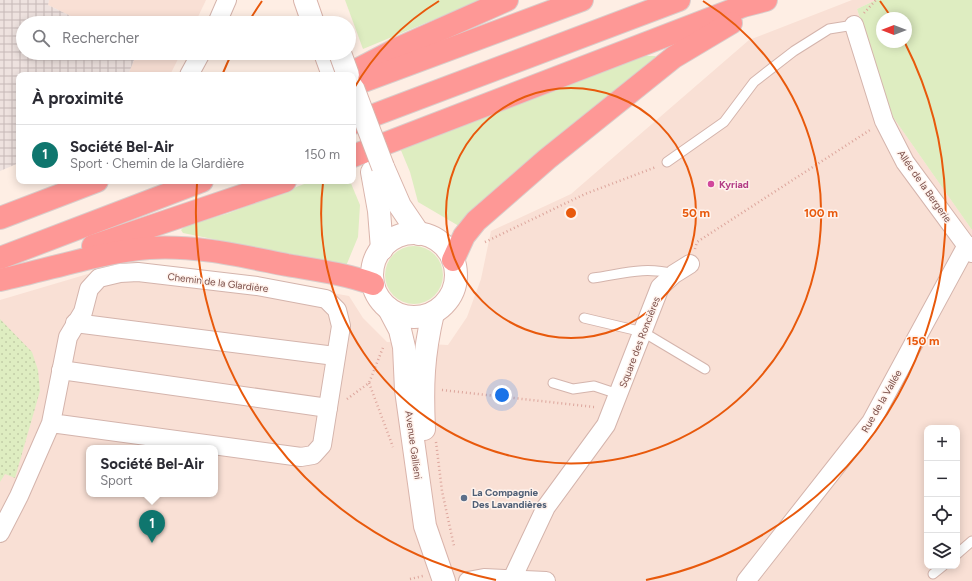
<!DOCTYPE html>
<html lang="fr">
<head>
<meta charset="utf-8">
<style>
	body { margin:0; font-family:Figtree,sans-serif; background:#f2f2f3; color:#2b2b33 }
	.controls { position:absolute; right:12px; bottom:12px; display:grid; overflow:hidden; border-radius:8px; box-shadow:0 2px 10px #0003 }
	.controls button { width:36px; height:36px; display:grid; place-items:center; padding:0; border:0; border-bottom:1px solid #e1e1e2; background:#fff; color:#2b2b33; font:20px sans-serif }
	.compass { position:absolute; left:876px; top:12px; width:36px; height:36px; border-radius:50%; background:#fff; box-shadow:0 2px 10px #0003; rotate:270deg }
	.you { position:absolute; left:502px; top:395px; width:14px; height:14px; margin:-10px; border:3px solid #fff; border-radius:50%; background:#1a73e8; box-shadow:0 0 0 6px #1a73e833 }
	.badge { display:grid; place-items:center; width:26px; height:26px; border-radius:50%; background:#0f766e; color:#fff; font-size:13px; font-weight:700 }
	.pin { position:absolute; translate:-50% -33px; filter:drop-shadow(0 1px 2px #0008) }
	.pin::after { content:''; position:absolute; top:21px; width:14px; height:12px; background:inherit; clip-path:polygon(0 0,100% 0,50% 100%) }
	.popup { position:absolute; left:86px; top:445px; width:132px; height:52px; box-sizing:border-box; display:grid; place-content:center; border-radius:8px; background:#fff; filter:drop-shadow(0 1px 3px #0005); font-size:13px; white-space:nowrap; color:#7c7c81 }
	.popup b { font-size:15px; color:#2b2b33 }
	.popup::after { content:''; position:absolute; left:50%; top:100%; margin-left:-8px; border:8px solid transparent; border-top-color:#fff }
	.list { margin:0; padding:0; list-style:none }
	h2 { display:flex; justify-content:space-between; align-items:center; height:52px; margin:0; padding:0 16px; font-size:17px }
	h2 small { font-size:13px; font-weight:400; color:#7c7c81 }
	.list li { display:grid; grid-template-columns:26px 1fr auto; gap:12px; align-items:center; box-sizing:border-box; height:60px; padding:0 16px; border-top:1px solid #e1e1e2 }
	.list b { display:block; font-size:15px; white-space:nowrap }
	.list p { margin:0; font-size:13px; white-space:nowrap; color:#7c7c81 }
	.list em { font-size:13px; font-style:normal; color:#7c7c81 }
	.icon { flex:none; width:22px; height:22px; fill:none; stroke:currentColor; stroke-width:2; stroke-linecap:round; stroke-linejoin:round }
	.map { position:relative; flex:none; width:972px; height:581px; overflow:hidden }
	.search { position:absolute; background:#fff; box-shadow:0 2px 10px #0003; left:16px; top:16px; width:340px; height:44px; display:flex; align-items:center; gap:10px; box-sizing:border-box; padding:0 14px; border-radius:22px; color:#7c7c81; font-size:15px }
	.panel { position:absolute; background:#fff; box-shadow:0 2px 10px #0003; left:16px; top:72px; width:340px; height:112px; border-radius:8px }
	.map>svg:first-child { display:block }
	.residential { fill:#f9e0d5; fill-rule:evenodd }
	.industrial { fill:url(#industrial-grid) }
	.green { fill:#deedc1; fill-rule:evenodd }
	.park { fill:url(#park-dots) }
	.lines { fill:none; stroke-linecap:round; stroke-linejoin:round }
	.lane-casing { stroke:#d4b4ac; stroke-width:11 }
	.street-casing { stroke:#d4b4ac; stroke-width:20 }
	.secondary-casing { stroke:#dab4ab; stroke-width:24 }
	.highway-casing { stroke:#dacdcb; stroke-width:24 }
	.path { stroke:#dca59c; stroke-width:2.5; stroke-dasharray:1 3; stroke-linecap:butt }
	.lane { stroke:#fff; stroke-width:9 }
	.street { stroke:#fff; stroke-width:18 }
	.secondary { stroke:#fff; stroke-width:22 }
	.highway { stroke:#fe9896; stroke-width:22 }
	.secondary-bridge-casing { stroke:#dab4ab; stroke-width:24; stroke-linecap:butt }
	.secondary-bridge { stroke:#fff; stroke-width:22 }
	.ring { fill:none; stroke:#e8590c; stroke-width:2 }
	.hotel-dot { fill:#d1479c; stroke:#fff3ed; stroke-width:1.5 }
	.service-dot { fill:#5c6f8a; stroke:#fff3ed; stroke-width:1.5 }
	.labels { text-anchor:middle; stroke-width:3; stroke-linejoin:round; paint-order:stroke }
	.hotel-label { font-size:10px; font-weight:bold; fill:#b23c85; stroke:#fff3ed; text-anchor:start }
	.street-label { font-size:10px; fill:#7a4d47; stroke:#fff3ed }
	.service-label { font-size:10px; font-weight:bold; fill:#4e5e75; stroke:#fff3ed; text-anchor:start }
	.centre { fill:#e8590c; stroke:#fff3ed; stroke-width:2 }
	.ring-label { font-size:12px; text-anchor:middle; font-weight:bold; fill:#e8590c; stroke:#fff3ed; stroke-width:3; stroke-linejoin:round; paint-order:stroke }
</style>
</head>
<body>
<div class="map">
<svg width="972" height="581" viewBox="0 0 972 581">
	<defs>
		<pattern id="industrial-grid" width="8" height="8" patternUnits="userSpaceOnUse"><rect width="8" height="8" fill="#eee2df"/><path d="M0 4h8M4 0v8" fill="none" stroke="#c6b9b7"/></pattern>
		<pattern id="park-dots" width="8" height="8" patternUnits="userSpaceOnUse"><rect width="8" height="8" fill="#deedc1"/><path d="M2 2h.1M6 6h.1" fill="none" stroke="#c2cda7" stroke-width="1.8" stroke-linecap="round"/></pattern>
	</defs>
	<rect width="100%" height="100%" fill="#feeee4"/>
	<g class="residential">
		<polygon points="49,0 206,0 195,23 85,23 48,5"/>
		<path d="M852 0H876L857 9 893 117 972 230V581H0V300L125 263 244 277 349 296 363 318 387 342 448 345 467 317 481 279 491 231 571 194 749 40ZM927 428H957V566H927ZM89 448H215V494H89Z"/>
		<polygon points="137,53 181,53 170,75 128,75"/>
	</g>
	<polygon class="industrial" points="0,0 49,0 48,5 85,23 23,23 23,53 137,53 128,75 19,75 19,163 0,171"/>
	<g class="green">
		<polygon points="345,0 481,0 363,49"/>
		<path d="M876 0H972V230L893 117 857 9ZM882 18H906V42H882Z"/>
		<polygon points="637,56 655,56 658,59 464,229 418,202 410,172 400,148"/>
		<polygon points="312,181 350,181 360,205 358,237 346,266 183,233 181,230 185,226 229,213"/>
		<circle cx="414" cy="275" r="29"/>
	</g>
	<polygon class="park" points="0,319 32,352 38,370 40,391 15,478 5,474 0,482"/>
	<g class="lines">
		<defs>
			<g id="lane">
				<polyline points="667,162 724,122 754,82 794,51 829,29 854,25"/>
				<path d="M593 278C622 274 644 266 674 274"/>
				<polyline points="584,318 643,332 705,369"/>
				<polyline points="553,383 573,389 594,386 618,394"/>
				<polyline points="957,554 972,541"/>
				<polyline points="933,574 943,566"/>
			</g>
			<g id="street">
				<polyline points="217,23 227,0"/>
				<polyline points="854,25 884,121 905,162 972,253"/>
				<polyline points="189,75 201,53"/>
				<polyline points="75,323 335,356"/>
				<polyline points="61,370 328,408"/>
				<polyline points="0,533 19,496 51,423 68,337 83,312 89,289 99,278 120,273 138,272 257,286 326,299 337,310 341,326 322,445 313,455 301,457 51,423"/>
				<polyline points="512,579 546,507 606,425 660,287 674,274 690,264"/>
				<polyline points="468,581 484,578 546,581"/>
				<polyline points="746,581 871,422 967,245"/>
			</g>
			<g id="secondary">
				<polyline points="305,0 313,23"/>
				<polyline points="325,53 333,75"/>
				<polyline points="383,167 400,206 419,234"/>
				<polyline points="372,172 379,211 382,249"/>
				<circle cx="414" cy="275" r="42"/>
				<polyline points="389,309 400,330 404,347 406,390 425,526 444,581"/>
				<path d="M424 429C422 385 423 356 433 313"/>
			</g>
			<g id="highway">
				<polyline points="351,73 399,48 507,0"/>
				<polyline points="353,85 582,0"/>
				<polyline points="353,123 679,0"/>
				<polyline points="353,156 743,6 766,0"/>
				<polyline points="0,218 97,181"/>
				<polyline points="93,246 285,181"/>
				<polyline points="0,258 202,181"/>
				<polyline points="453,260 464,236 476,221 547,159 674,57 731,23"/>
				<path d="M0 280C48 270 100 252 149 248 196 245 241 256 287 265 316 270 346 274 373 284"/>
			</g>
		</defs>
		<use href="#lane" class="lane-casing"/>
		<use href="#street" class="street-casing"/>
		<use href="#secondary" class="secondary-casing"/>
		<use href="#highway" class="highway-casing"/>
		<g class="path">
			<polyline points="864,13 876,0"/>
			<polyline points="485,242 585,194 656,167"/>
			<polyline points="695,249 697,242 870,130"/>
			<polyline points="369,383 393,447"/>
			<polyline points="442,390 594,407"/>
			<polyline points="347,399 369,383 384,345"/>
			<polyline points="436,442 442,491 454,546"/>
			<polyline points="410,579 423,576"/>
		</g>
		<use href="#lane" class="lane"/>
		<use href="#street" class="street"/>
		<use href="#secondary" class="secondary"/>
		<use href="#highway" class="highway"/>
		<defs>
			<g id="secondary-bridge">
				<polyline points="340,53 348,75"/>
				<polyline points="353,88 383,167"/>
			</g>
		</defs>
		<use href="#secondary-bridge" class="secondary-bridge-casing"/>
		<use href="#secondary-bridge" class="secondary-bridge"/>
	</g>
	<g class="ring">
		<circle cx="571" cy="213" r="125"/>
		<path d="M353 90A250 250 0 0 1 439 1M703 1A250 250 0 1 1 323 183"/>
		<path d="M496 580A375 375 0 0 1 197 184M223 73A375 375 0 0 1 231 55M248 23A375 375 0 0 1 262 1M880 1A375 375 0 0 1 891 17M905 43A375 375 0 0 1 646 580"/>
	</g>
	<circle class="hotel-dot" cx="711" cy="184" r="4"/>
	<circle class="service-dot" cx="464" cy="498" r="4"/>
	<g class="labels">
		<g class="hotel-label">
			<text x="719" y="188">Kyriad</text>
		</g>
		<g class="street-label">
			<text transform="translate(925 186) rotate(55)" y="4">Allée de la Bergerie</text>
			<text transform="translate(218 282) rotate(7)" y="4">Chemin de la Glardière</text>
			<text transform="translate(639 342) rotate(-69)" y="4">Square des Roncières</text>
			<text transform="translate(881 401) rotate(-60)" y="4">Rue de la Vallée</text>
			<text transform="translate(414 445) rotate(82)" y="4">Avenue Gallieni</text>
		</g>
		<g class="service-label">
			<text x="472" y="496">La Compagnie<tspan x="472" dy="12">Des Lavandières</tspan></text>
		</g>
	</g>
	<circle cx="571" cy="213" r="6" class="centre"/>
	<g class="ring-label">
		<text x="696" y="217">50 m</text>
		<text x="821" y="217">100 m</text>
		<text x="923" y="345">150 m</text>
	</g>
</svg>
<div class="controls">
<button>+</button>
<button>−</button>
<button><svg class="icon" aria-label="locate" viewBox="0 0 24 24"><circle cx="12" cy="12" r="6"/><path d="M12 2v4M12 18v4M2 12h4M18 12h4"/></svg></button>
<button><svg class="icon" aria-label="layers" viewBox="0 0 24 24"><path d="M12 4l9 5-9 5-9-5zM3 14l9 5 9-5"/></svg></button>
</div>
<svg class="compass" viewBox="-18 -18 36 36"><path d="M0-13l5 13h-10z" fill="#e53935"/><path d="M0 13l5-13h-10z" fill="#7c7c81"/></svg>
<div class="you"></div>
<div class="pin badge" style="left:152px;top:543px">1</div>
<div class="popup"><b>Société Bel-Air</b>Sport</div>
<div class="search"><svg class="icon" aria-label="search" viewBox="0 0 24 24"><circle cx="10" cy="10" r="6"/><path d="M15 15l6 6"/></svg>Rechercher</div>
<section class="panel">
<h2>À proximité<small></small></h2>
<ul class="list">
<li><span class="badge">1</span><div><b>Société Bel-Air</b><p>Sport · Chemin de la Glardière</p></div><em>150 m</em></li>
</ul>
</section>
</div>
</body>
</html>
